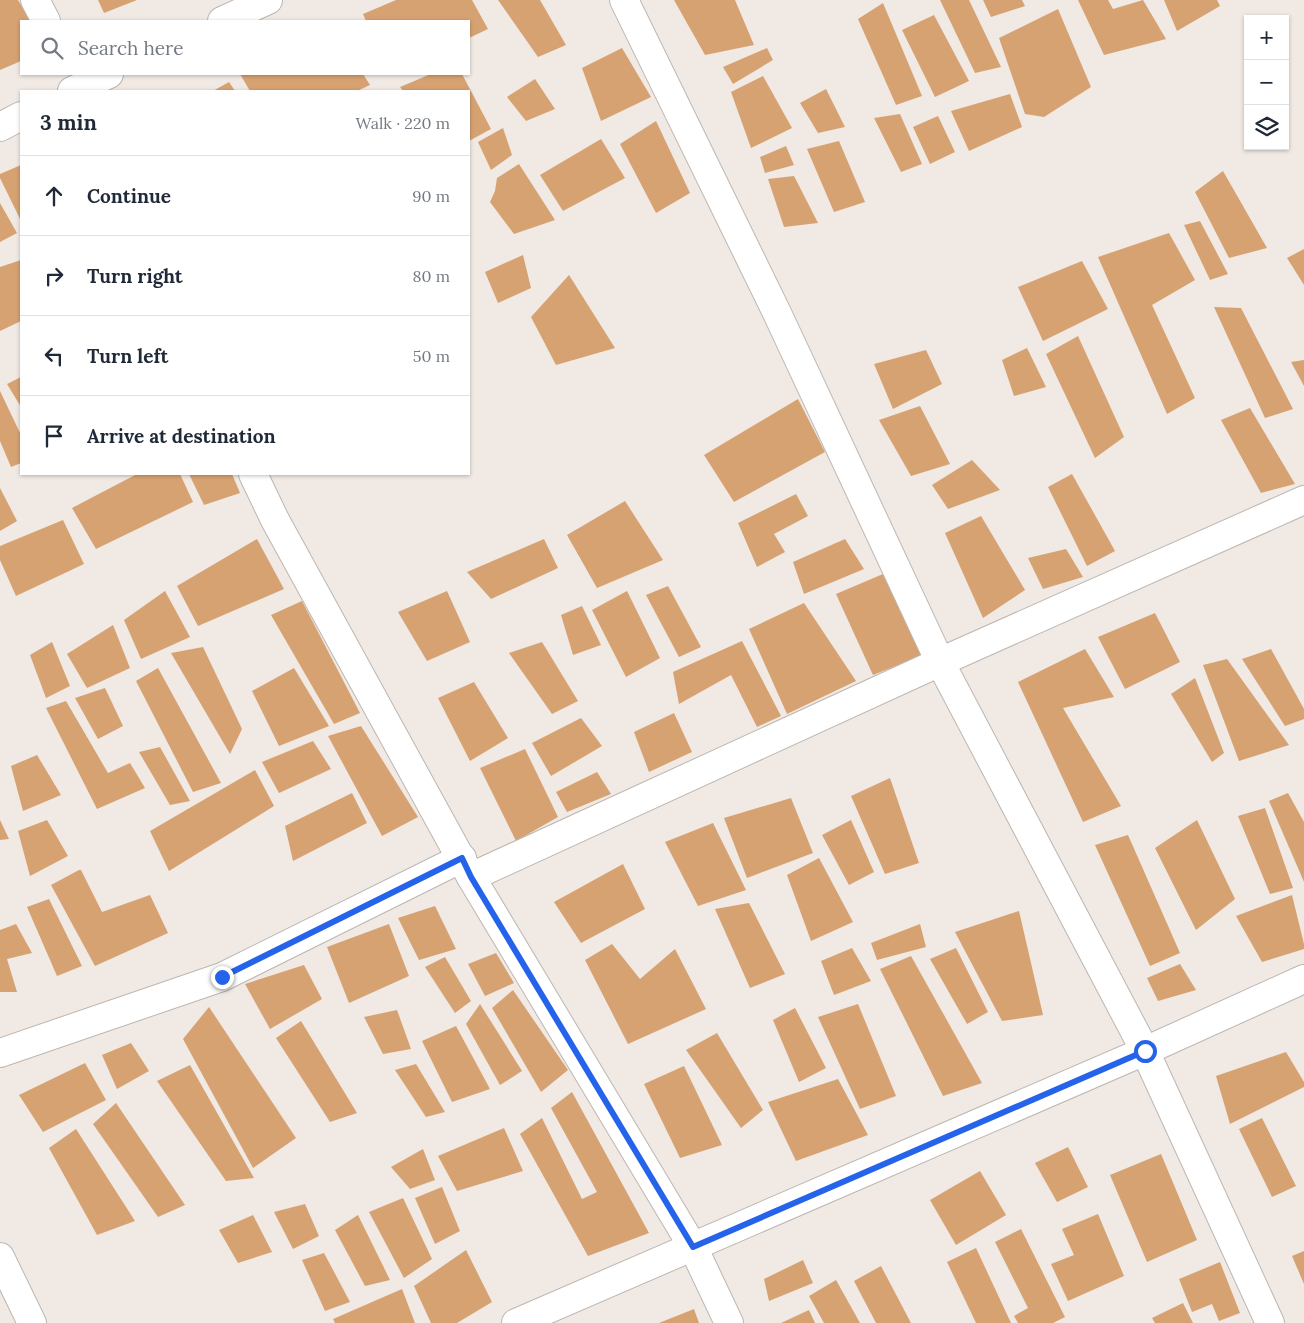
<!DOCTYPE html>
<html lang="en">
<head>
<meta charset="utf-8">
<style>
	body { margin:0; font-family:Lora,serif; background:#f6f6f7; color:#1f2937 }
	.controls { position:absolute; right:15px; top:15px; display:grid; overflow:hidden; border-radius:0px; box-shadow:0 1px 4px #0004 }
	.controls button { width:45px; height:45px; display:grid; place-items:center; padding:0; border:0; border-bottom:1px solid #e0e1e3; background:#fff; color:#1f2937; font:25px sans-serif }
	.stop { position:absolute; width:15px; height:15px; margin:-11px; border:4px solid #2563eb; border-radius:50%; background:#fff }
	.stop.end { background:#2563eb; border-color:#fff; box-shadow:0 1px 5px #0008 }
	.list { margin:0; padding:0; list-style:none }
	h2 { display:flex; justify-content:space-between; align-items:center; height:65px; margin:0; padding:0 20px; font-size:21px }
	h2 small { font-size:16px; font-weight:400; color:#747a83 }
	.list li { display:grid; grid-template-columns:32px 1fr auto; gap:15px; align-items:center; box-sizing:border-box; height:80px; padding:0 20px; border-top:1px solid #e0e1e3 }
	.list b { display:block; font-size:19px; white-space:nowrap }
	.list em { font-size:16px; font-style:normal; color:#747a83 }
	.icon { flex:none; width:28px; height:28px; fill:none; stroke:currentColor; stroke-width:2; stroke-linecap:round; stroke-linejoin:round }
	.map { position:relative; flex:none; width:1304px; height:1323px; overflow:hidden }
	.search { position:absolute; background:#fff; box-shadow:0 1px 4px #0004; left:20px; top:20px; width:450px; height:55px; display:flex; align-items:center; gap:12px; box-sizing:border-box; padding:0 18px; border-radius:0px; color:#747a83; font-size:19px }
	.panel { position:absolute; background:#fff; box-shadow:0 1px 4px #0004; left:20px; top:90px; width:450px; height:385px; border-radius:0px }
	.map>svg:first-child { display:block }
	.building { fill:#d7a272 }
	.lines { fill:none; stroke-linecap:round; stroke-linejoin:round }
	.street-casing { stroke:#bdb6b1; stroke-width:30 }
	.secondary-casing { stroke:#bdb6b1; stroke-width:30 }
	.street { stroke:#fff; stroke-width:28 }
	.secondary { stroke:#fff; stroke-width:28 }
	.route { stroke:#2563eb; stroke-width:6 }
</style>
</head>
<body>
<div class="map">
<svg width="1304" height="1323" viewBox="0 0 1304 1323">
	<rect width="100%" height="100%" fill="#f0e9e4"/>
	<g class="building">
		<polygon points="0,0 18,0 31,21 21,21 21,61 0,70"/>
		<polygon points="98,0 137,0 104,13"/>
		<polygon points="396,0 472,0 488,29 469,38 469,21 366,21 363,14"/>
		<polygon points="498,0 540,0 566,45 538,57"/>
		<polygon points="674,0 735,0 754,45 705,55"/>
		<polygon points="940,0 969,0 1001,67 975,73"/>
		<polygon points="983,0 1022,0 1025,6 991,17"/>
		<polygon points="1078,0 1108,0 1113,9 1143,0 1166,39 1104,55"/>
		<polygon points="1164,0 1217,0 1220,6 1177,31"/>
		<polygon points="883,3 922,96 896,105 858,19"/>
		<polygon points="1058,9 1091,87 1044,117 1025,114 999,38"/>
		<polygon points="934,15 969,81 935,97 902,30"/>
		<polygon points="622,48 651,97 601,121 582,68"/>
		<polygon points="767,48 773,60 733,84 723,67"/>
		<polygon points="240,74 363,74 370,85 357,91 250,91"/>
		<polygon points="431,74 462,74 491,129 469,141 469,91 403,91 400,87"/>
		<polygon points="763,76 792,128 751,148 731,92"/>
		<polygon points="535,79 555,109 526,121 507,97"/>
		<polygon points="229,82 235,91 213,91"/>
		<polygon points="826,89 845,127 818,133 800,103"/>
		<polygon points="1010,94 1022,127 969,151 951,111"/>
		<polygon points="900,114 922,164 901,172 874,118"/>
		<polygon points="938,116 955,152 930,164 913,127"/>
		<polygon points="656,121 690,193 656,213 620,144"/>
		<polygon points="503,128 512,155 491,170 478,142"/>
		<polygon points="601,139 625,178 563,211 540,175"/>
		<polygon points="839,141 865,202 834,212 807,149"/>
		<polygon points="786,146 794,165 765,173 760,157"/>
		<polygon points="519,164 555,220 514,234 490,202 495,191 497,178"/>
		<polygon points="21,165 21,221 0,178 0,174"/>
		<polygon points="1223,171 1267,248 1229,258 1195,192"/>
		<polygon points="794,176 818,223 784,227 768,179"/>
		<polygon points="0,203 17,233 0,242"/>
		<polygon points="1200,221 1228,274 1210,280 1184,225"/>
		<polygon points="1169,233 1195,280 1152,305 1195,398 1167,414 1098,257"/>
		<polygon points="1304,249 1304,285 1287,258"/>
		<polygon points="523,255 531,288 498,303 485,272"/>
		<polygon points="21,260 21,321 0,331 0,267"/>
		<polygon points="1082,261 1108,309 1043,341 1018,287"/>
		<polygon points="569,275 615,348 556,365 531,317"/>
		<polygon points="1214,307 1241,308 1293,409 1265,418"/>
		<polygon points="1078,336 1124,437 1095,458 1046,354"/>
		<polygon points="1027,348 1046,387 1014,396 1002,360"/>
		<polygon points="926,350 942,384 893,409 874,364"/>
		<polygon points="1304,360 1304,386 1291,362"/>
		<polygon points="21,377 21,407 7,384"/>
		<polygon points="0,391 21,435 21,463 11,467 0,441"/>
		<polygon points="798,399 825,452 734,502 704,455"/>
		<polygon points="920,406 950,464 911,476 879,420"/>
		<polygon points="1250,408 1295,484 1261,493 1221,420"/>
		<polygon points="972,460 1000,490 948,509 932,485"/>
		<polygon points="137,474 180,474 193,502 96,549 72,508"/>
		<polygon points="189,474 232,474 240,493 204,505"/>
		<polygon points="1072,474 1115,551 1087,566 1048,487"/>
		<polygon points="0,488 17,521 0,531"/>
		<polygon points="796,494 808,516 774,534 785,552 757,567 738,523"/>
		<polygon points="625,501 663,560 597,588 567,535"/>
		<polygon points="981,516 1025,590 983,618 945,533"/>
		<polygon points="63,520 84,564 16,596 0,560 0,546"/>
		<polygon points="257,539 284,589 198,626 177,586"/>
		<polygon points="544,539 558,568 491,599 467,572"/>
		<polygon points="845,539 864,569 804,594 793,562"/>
		<polygon points="1066,549 1083,577 1043,589 1028,558"/>
		<polygon points="883,574 923,655 873,675 836,594"/>
		<polygon points="668,586 701,647 679,657 646,595"/>
		<polygon points="165,591 190,637 141,659 124,620"/>
		<polygon points="447,591 470,642 427,661 398,612"/>
		<polygon points="627,591 660,658 626,677 592,610"/>
		<polygon points="302,601 360,713 334,724 271,615"/>
		<polygon points="804,603 856,681 787,714 749,629"/>
		<polygon points="582,606 601,645 573,655 561,615"/>
		<polygon points="1155,613 1180,662 1125,689 1098,637"/>
		<polygon points="113,625 130,668 87,688 67,654"/>
		<polygon points="742,641 781,716 757,727 731,675 679,704 673,672"/>
		<polygon points="52,642 70,686 46,698 30,655"/>
		<polygon points="542,642 578,701 552,714 509,653"/>
		<polygon points="203,647 242,729 230,754 171,653"/>
		<polygon points="1085,649 1114,697 1063,708 1121,806 1083,822 1018,682"/>
		<polygon points="1271,649 1304,709 1304,719 1285,726 1242,659"/>
		<polygon points="1227,659 1289,745 1239,761 1203,665"/>
		<polygon points="158,668 221,783 193,792 136,681"/>
		<polygon points="294,668 329,726 279,746 252,691"/>
		<polygon points="1195,678 1224,753 1212,762 1171,694"/>
		<polygon points="474,682 508,738 470,761 438,698"/>
		<polygon points="105,688 123,726 98,739 75,698"/>
		<polygon points="66,701 108,773 130,763 145,788 97,809 46,708"/>
		<polygon points="674,713 692,752 649,772 634,732"/>
		<polygon points="581,718 602,746 551,776 532,743"/>
		<polygon points="361,726 418,817 382,836 328,736"/>
		<polygon points="313,741 331,769 279,793 262,762"/>
		<polygon points="160,747 190,801 170,805 139,752"/>
		<polygon points="525,749 558,817 516,841 480,768"/>
		<polygon points="37,755 61,795 23,811 11,766"/>
		<polygon points="255,770 274,806 169,871 150,831"/>
		<polygon points="597,772 611,794 567,812 556,792"/>
		<polygon points="890,778 919,863 885,874 851,796"/>
		<polygon points="352,793 367,823 293,861 285,826"/>
		<polygon points="1288,793 1304,822 1304,882 1269,801"/>
		<polygon points="791,798 813,853 747,878 724,818"/>
		<polygon points="1265,808 1293,888 1270,894 1238,816"/>
		<polygon points="0,820 9,839 0,840"/>
		<polygon points="47,820 68,856 30,876 18,831"/>
		<polygon points="851,820 874,872 849,885 822,835"/>
		<polygon points="1197,820 1235,899 1196,930 1155,848"/>
		<polygon points="713,823 746,890 698,906 665,842"/>
		<polygon points="1128,835 1180,953 1150,966 1095,845"/>
		<polygon points="819,858 853,922 811,941 787,875"/>
		<polygon points="623,864 645,909 581,943 554,902"/>
		<polygon points="79,870 81,870 102,912 150,895 168,933 95,966 51,885"/>
		<polygon points="1292,895 1304,944 1304,949 1262,962 1236,916"/>
		<polygon points="49,899 82,966 57,976 27,907"/>
		<polygon points="749,903 785,974 750,988 715,909"/>
		<polygon points="435,906 456,949 419,960 398,918"/>
		<polygon points="1019,911 1043,1015 1002,1021 955,932"/>
		<polygon points="16,924 32,953 7,959 17,992 0,992 0,930"/>
		<polygon points="389,924 409,976 349,1003 327,947"/>
		<polygon points="920,924 926,947 877,960 871,943"/>
		<polygon points="612,944 640,979 675,949 706,1009 628,1044 585,960"/>
		<polygon points="852,948 871,981 834,995 821,961"/>
		<polygon points="956,948 988,1012 967,1024 930,959"/>
		<polygon points="496,953 514,983 485,996 468,964"/>
		<polygon points="911,956 982,1083 943,1096 880,969"/>
		<polygon points="445,957 471,1001 455,1013 425,967"/>
		<polygon points="1180,964 1196,990 1158,1001 1147,978"/>
		<polygon points="304,965 322,999 270,1029 245,984"/>
		<polygon points="513,990 568,1070 541,1092 492,1008"/>
		<polygon points="480,1004 522,1071 500,1085 466,1024"/>
		<polygon points="858,1004 896,1096 860,1109 818,1017"/>
		<polygon points="209,1007 296,1138 253,1168 183,1039"/>
		<polygon points="795,1008 826,1068 799,1082 773,1020"/>
		<polygon points="397,1010 411,1049 383,1054 364,1017"/>
		<polygon points="301,1021 357,1113 330,1122 276,1038"/>
		<polygon points="456,1026 490,1089 452,1102 422,1041"/>
		<polygon points="717,1033 763,1110 741,1128 686,1050"/>
		<polygon points="131,1043 149,1071 117,1089 102,1055"/>
		<polygon points="1286,1052 1304,1082 1304,1087 1230,1124 1216,1076"/>
		<polygon points="85,1063 106,1100 43,1132 19,1095"/>
		<polygon points="416,1064 445,1112 426,1117 395,1070"/>
		<polygon points="190,1065 254,1178 226,1181 157,1081"/>
		<polygon points="684,1066 722,1145 680,1158 644,1084"/>
		<polygon points="838,1079 868,1135 796,1161 768,1102"/>
		<polygon points="572,1092 649,1233 588,1256 520,1134 542,1118 582,1199 597,1192 551,1108"/>
		<polygon points="116,1103 185,1205 158,1217 93,1124"/>
		<polygon points="1262,1118 1296,1186 1272,1197 1239,1129"/>
		<polygon points="504,1128 523,1171 457,1191 438,1156"/>
		<polygon points="76,1129 135,1221 97,1235 49,1148"/>
		<polygon points="1068,1147 1088,1187 1057,1202 1035,1163"/>
		<polygon points="423,1149 435,1180 410,1189 391,1167"/>
		<polygon points="1161,1154 1197,1240 1147,1262 1110,1175"/>
		<polygon points="980,1171 1006,1215 956,1245 930,1200"/>
		<polygon points="442,1187 460,1231 435,1244 415,1198"/>
		<polygon points="403,1198 432,1259 404,1278 369,1212"/>
		<polygon points="305,1204 319,1236 293,1249 274,1212"/>
		<polygon points="1098,1214 1124,1276 1068,1301 1051,1264 1074,1255 1062,1229"/>
		<polygon points="253,1215 272,1252 238,1263 219,1230"/>
		<polygon points="358,1215 390,1280 365,1286 335,1230"/>
		<polygon points="1021,1229 1065,1317 1053,1323 1018,1323 1014,1316 1028,1308 995,1242"/>
		<polygon points="976,1248 1011,1323 976,1323 947,1262"/>
		<polygon points="466,1250 492,1302 457,1323 431,1323 414,1286"/>
		<polygon points="1304,1251 1304,1284 1292,1256"/>
		<polygon points="324,1253 350,1302 325,1311 302,1260"/>
		<polygon points="803,1260 813,1283 769,1301 764,1279"/>
		<polygon points="1220,1262 1240,1313 1219,1321 1212,1304 1192,1312 1179,1279"/>
		<polygon points="881,1266 911,1323 876,1323 854,1281"/>
		<polygon points="836,1280 860,1323 824,1323 809,1296"/>
		<polygon points="402,1289 415,1323 335,1323 333,1319"/>
		<polygon points="1183,1303 1193,1323 1155,1323 1152,1318"/>
		<polygon points="694,1309 699,1323 659,1323"/>
		<polygon points="809,1310 815,1323 781,1323"/>
	</g>
	<g class="lines">
		<defs>
			<g id="street">
				<polyline points="35,0 46,21"/>
				<polyline points="624,0 777,313 940,662 1145,1051 1270,1323"/>
				<polyline points="253,474 275,520 471,877 693,1247 729,1323"/>
				<polyline points="471,877 940,662 1304,500"/>
				<polyline points="0,1053 222,977 462,858"/>
				<polyline points="0,1257 32,1323"/>
				<polyline points="516,1323 1145,1051 1304,979"/>
			</g>
			<g id="secondary">
				<polyline points="222,21 268,0"/>
				<polyline points="72,91 109,74"/>
				<polyline points="0,127 21,116"/>
			</g>
		</defs>
		<use href="#street" class="street-casing"/>
		<use href="#secondary" class="secondary-casing"/>
		<use href="#street" class="street"/>
		<use href="#secondary" class="secondary"/>
	</g>
	<g class="lines">
		<polyline class="route" points="222,977 462,858 471,877 693,1247 1145,1051"/>
	</g>
</svg>
<div class="controls">
<button>+</button>
<button>−</button>
<button><svg class="icon" aria-label="layers" viewBox="0 0 24 24"><path d="M12 4l9 5-9 5-9-5zM3 14l9 5 9-5"/></svg></button>
</div>
<div class="stop" style="left:1145px;top:1051px"></div>
<div class="stop end" style="left:222px;top:977px"></div>
<div class="search"><svg class="icon" aria-label="search" viewBox="0 0 24 24"><circle cx="10" cy="10" r="6"/><path d="M15 15l6 6"/></svg>Search here</div>
<section class="panel">
<h2>3 min<small>Walk · 220 m</small></h2>
<ul class="list">
<li><svg class="icon" aria-label="ahead" viewBox="0 0 24 24"><path d="M12 20V5M6 11l6-6 6 6"/></svg><div><b>Continue</b></div><em>90 m</em></li>
<li><svg class="icon" aria-label="right" viewBox="0 0 24 24"><path d="M7 20v-9h11M14 6l5 5-5 5"/></svg><div><b>Turn right</b></div><em>80 m</em></li>
<li><svg class="icon" aria-label="left" viewBox="0 0 24 24"><path d="M17 20v-9H6M10 6l-5 5 5 5"/></svg><div><b>Turn left</b></div><em>50 m</em></li>
<li><svg class="icon" aria-label="arrive" viewBox="0 0 24 24"><path d="M6 21V4h12l-3 4 3 4H6"/></svg><div><b>Arrive at destination</b></div></li>
</ul>
</section>
</div>
</body>
</html>
